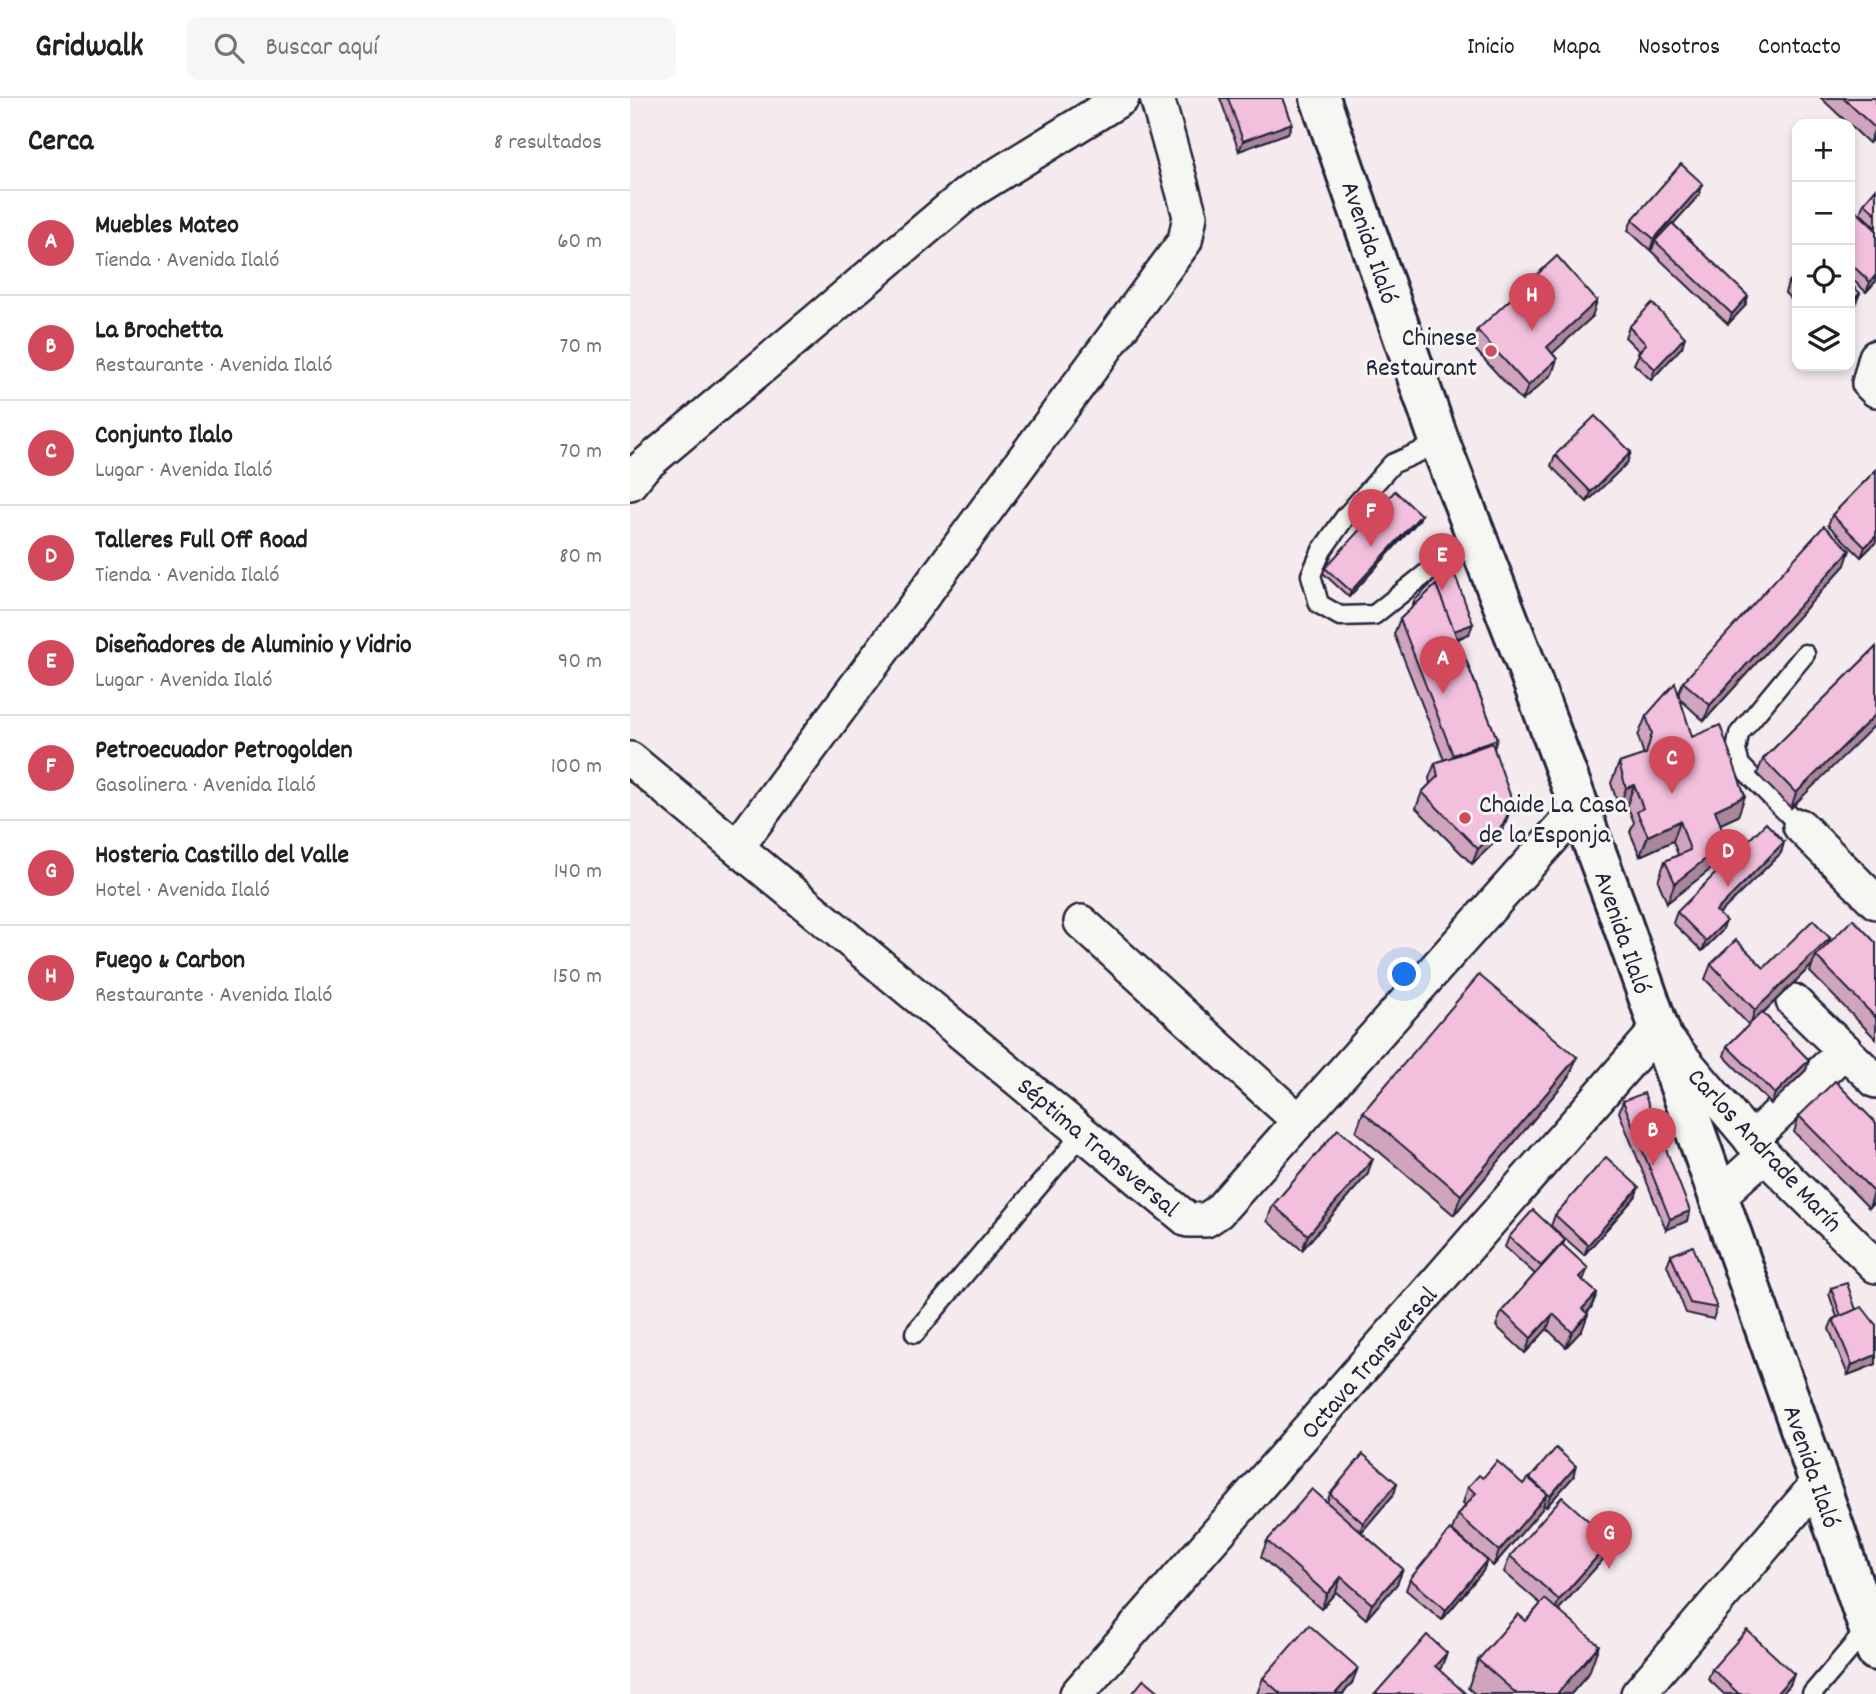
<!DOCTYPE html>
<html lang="es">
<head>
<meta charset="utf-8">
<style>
	body { margin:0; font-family:Dekko,sans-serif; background:#f6f6f6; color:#202124 }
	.controls { position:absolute; right:21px; top:21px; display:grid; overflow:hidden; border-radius:14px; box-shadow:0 4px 10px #0003 }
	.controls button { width:63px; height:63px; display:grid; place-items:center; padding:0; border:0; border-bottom:2px solid #e0e0e0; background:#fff; color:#202124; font:35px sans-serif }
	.you { position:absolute; left:775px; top:877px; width:24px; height:24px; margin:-18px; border:5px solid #fff; border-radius:50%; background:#1a73e8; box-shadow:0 0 0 10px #1a73e833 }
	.badge { display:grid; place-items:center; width:46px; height:46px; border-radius:50%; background:#d1495b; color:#fff; font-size:23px; font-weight:700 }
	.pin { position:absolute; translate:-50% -58px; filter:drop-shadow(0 2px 4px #0008) }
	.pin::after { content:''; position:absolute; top:37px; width:24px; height:21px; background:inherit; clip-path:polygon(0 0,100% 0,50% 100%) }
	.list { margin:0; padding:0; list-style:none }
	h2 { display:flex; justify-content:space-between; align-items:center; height:91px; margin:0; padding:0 28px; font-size:30px }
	h2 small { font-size:23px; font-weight:400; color:#757577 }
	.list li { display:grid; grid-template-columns:46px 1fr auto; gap:21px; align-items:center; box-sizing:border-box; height:105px; padding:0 28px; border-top:2px solid #e0e0e0 }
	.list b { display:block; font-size:26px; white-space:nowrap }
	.list p { margin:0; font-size:23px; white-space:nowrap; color:#757577 }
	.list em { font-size:23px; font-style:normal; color:#757577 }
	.icon { flex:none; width:38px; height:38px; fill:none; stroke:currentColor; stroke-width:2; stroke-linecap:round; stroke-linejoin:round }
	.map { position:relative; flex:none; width:1246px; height:1596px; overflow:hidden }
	header { display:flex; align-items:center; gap:42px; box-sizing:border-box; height:98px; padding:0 35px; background:#fff; border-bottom:2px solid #e0e0e0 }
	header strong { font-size:33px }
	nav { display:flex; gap:38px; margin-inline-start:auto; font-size:24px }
	.search { width:490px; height:63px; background:#f6f6f6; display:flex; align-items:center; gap:18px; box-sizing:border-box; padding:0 24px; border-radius:14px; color:#757577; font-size:26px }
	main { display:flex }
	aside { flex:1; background:#fff }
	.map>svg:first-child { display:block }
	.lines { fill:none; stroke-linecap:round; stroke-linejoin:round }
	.lane-casing { stroke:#22223b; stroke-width:23 }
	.street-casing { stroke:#22223b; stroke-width:38 }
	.secondary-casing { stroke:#22223b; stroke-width:44 }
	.lane { stroke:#f6f6f2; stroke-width:18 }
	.street { stroke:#f6f6f2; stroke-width:33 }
	.secondary { stroke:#f6f6f2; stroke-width:38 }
	.wall { fill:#d0a4bd; stroke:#22223b; stroke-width:2 }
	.shaded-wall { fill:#a9869a; stroke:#22223b; stroke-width:2 }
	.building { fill:#f2bfdc; stroke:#22223b; stroke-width:2 }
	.poi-dot { fill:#d1495b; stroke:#f6f6f2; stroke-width:2.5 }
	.labels { text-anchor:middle; stroke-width:6; stroke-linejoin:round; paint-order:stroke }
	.street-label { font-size:26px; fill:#22223b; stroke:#f6f6f2 }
	.poi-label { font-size:26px; fill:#22223b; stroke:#f6f6f2; text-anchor:end }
</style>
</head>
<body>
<header>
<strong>Gridwalk</strong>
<div class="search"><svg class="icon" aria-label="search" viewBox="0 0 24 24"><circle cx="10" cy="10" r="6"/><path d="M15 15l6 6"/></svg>Buscar aquí</div>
<nav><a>Inicio</a><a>Mapa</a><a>Nosotros</a><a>Contacto</a></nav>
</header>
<main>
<aside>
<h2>Cerca<small>8 resultados</small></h2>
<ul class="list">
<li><span class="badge">A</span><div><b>Muebles Mateo</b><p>Tienda · Avenida Ilaló</p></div><em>60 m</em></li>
<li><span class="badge">B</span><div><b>La Brochetta</b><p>Restaurante · Avenida Ilaló</p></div><em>70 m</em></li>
<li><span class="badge">C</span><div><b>Conjunto Ilalo</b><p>Lugar · Avenida Ilaló</p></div><em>70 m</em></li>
<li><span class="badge">D</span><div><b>Talleres Full Off Road</b><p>Tienda · Avenida Ilaló</p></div><em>80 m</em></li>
<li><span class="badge">E</span><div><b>Diseñadores de Aluminio y Vidrio</b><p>Lugar · Avenida Ilaló</p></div><em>90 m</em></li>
<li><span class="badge">F</span><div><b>Petroecuador Petrogolden</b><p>Gasolinera · Avenida Ilaló</p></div><em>100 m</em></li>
<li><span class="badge">G</span><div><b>Hosteria Castillo del Valle</b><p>Hotel · Avenida Ilaló</p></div><em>140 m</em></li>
<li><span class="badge">H</span><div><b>Fuego &amp; Carbon</b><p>Restaurante · Avenida Ilaló</p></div><em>150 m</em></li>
</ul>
</aside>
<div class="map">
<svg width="1246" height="1596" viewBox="0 0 1246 1596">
	<rect width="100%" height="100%" fill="#f5ebee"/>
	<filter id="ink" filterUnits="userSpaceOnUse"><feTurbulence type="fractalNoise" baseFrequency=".0143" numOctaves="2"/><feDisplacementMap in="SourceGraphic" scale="14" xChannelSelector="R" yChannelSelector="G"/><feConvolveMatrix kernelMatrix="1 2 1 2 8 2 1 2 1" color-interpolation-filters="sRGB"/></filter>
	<g filter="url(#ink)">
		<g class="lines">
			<defs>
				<g id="lane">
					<polyline points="810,345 762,366 716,418 692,452 681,477 689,506 710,518 744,517 798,474 824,456 836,453 851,452"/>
					<polyline points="1170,728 1110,667 1106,653 1109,636 1175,556"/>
					<polyline points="285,1235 453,1035"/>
					<polyline points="1182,1596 1238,1530"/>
				</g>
				<g id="street">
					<polyline points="1246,259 1239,285 1246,292"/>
					<polyline points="0,385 13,369 338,95 492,0"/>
					<polyline points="0,661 558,1122 576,1122 588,1114 950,709"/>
					<polyline points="1170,728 1246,804"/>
					<polyline points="108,748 555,143 560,118 527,0"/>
					<polyline points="451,824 669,1023"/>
					<polyline points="1163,903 1246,983"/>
					<polyline points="1121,1042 1215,952"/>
					<polyline points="1088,1099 1134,1057"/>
					<polyline points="447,1596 1028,931 1134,1057 1246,1168"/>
					<polyline points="1008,1596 1189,1384"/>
				</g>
				<polyline id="secondary" points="690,0 810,345 897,569 985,805 1189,1384 1246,1553"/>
			</defs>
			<use href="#lane" class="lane-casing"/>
			<use href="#street" class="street-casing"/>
			<use href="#secondary" class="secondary-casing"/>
			<use href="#lane" class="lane"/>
			<use href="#street" class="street"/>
			<use href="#secondary" class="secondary"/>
		</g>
		<g class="wall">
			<polygon points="590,0 653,0 662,25 658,35 609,53"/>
			<polygon points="1191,0 1246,0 1246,38 1239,45"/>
			<polygon points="1246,91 1246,130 1230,115 1234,105"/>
			<polygon points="1069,97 1043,126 1118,198 1115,208 1098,226 1021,153 1023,149 1020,152 998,132 1002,122"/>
			<polygon points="1220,118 1246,183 1236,194 1220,179"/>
			<polygon points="1167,175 1167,207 1155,195 1158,185"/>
			<polygon points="962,219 922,255 927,261 922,276 892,303 841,247 847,232"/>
			<polygon points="999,229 1052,249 1021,282 1004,266 1010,254 995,239"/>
			<polygon points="925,357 997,365 957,404 921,368"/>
			<polygon points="1246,372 1246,444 1231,459 1198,427 1202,417"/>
			<polygon points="791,417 789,422 719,499 693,475 695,470"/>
			<polygon points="1215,467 1074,623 1050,601 1062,639 1108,718 1090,726 1090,764 1037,805 1028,783 1035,763 1048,757 1043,743 1010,758 1000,734 1004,724 997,707 989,710 981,685 989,665 1014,657 1008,638 1016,618 1048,597 1053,584"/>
			<polygon points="784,503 839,536 828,541 867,641 864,650 880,711 875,727 867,742 842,766 786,710 792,694 800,686 799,680 805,665 814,662 764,536 770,521 781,511"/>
			<polygon points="1246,549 1161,710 1127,676 1133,661"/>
			<polygon points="1154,744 1151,755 1089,816 1092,833 1072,853 1043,825 1047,814"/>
			<polygon points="1200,840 1198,846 1246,845 1246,941 1180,874 1182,867 1133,915 1179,962 1176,972 1141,1006 1094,958 1097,948 1119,927 1075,881 1081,866 1134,870"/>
			<polygon points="947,959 939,979 824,1117 726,1034 733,1014"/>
			<polygon points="993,1003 1057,1123 1036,1132 989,1014"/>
			<polygon points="1169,1018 1246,1025 1246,1102 1239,1110 1164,1034"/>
			<polygon points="737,1077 672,1152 637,1123 643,1107"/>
			<polygon points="1005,1099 954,1157 921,1128 925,1117"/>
			<polygon points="879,1139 935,1142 933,1147 953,1183 967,1195 961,1210 957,1215 958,1216 952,1232 936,1249 917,1231 895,1255 866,1228 872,1213 905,1176 875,1149"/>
			<polygon points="1041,1157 1087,1210 1083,1221 1056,1215 1037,1167"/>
			<polygon points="1201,1190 1246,1227 1246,1266 1218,1277 1199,1231 1203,1221 1207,1219 1199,1196"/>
			<polygon points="943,1379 916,1409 913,1406 912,1411 863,1468 857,1462 853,1473 812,1522 776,1492 780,1481 853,1459 822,1432 828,1417 836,1407 833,1405 838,1389 853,1380 893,1386"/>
			<polygon points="767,1385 764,1396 731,1434 773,1471 767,1486 736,1521 706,1494 691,1511 631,1459 637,1443 697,1404 700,1396"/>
			<polygon points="981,1443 976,1458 928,1512 959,1575 941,1596 845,1596 838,1590 848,1562 896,1523 911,1506 874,1474 880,1458"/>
			<polygon points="1082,1571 1164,1576 1160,1587 1152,1596 1094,1596 1078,1581"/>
			<polygon points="633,1580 722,1585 713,1596 627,1596"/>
		</g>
		<g class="shaded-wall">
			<polygon points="662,25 658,35 609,53 613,43"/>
			<polygon points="1246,29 1246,38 1239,45 1245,30"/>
			<polygon points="1073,86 1069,97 1027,144 1025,143 1023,149 1020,152 1024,141"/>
			<polygon points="1246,177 1246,183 1236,194 1240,184"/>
			<polygon points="1230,195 1226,205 1220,212 1220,206"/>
			<polygon points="1118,198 1115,208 1098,226 1102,216"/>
			<polygon points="967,203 962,219 912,265 917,249"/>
			<polygon points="1055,239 1052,249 1021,282 1025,271"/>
			<polygon points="927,261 922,276 892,303 898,288"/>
			<polygon points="1001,354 997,365 957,404 961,394"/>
			<polygon points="791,417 789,422 719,499 721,493"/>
			<polygon points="1246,438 1246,444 1231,459 1235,449"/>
			<polygon points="1220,452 1215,467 1074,623 1080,607"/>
			<polygon points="843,526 839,536 817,544 821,534"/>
			<polygon points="1246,616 1246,626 1161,710 1166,695"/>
			<polygon points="867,641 862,656 818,672 823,657"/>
			<polygon points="1004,687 997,707 989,710 996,690"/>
			<polygon points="1115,698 1108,718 1078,732 1085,712"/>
			<polygon points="880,711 875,727 867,742 842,766 848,751"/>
			<polygon points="1050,723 1043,743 1010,758 1018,738"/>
			<polygon points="1097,744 1090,764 1037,805 1045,785"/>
			<polygon points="1154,744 1151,755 1082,823 1086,813"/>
			<polygon points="1096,823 1092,833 1072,853 1076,843"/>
			<polygon points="1200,840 1195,855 1186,858 1182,867 1120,927 1125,912"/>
			<polygon points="947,959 939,979 824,1117 831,1097"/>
			<polygon points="1179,962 1176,972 1141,1006 1145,996"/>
			<polygon points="743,1061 737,1077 672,1152 678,1137"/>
			<polygon points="1009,1089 1005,1099 954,1157 958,1147"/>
			<polygon points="1246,1093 1246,1102 1239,1110 1244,1094"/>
			<polygon points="1060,1113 1057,1123 1036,1132 1040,1121"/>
			<polygon points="958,1170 952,1185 949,1179"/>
			<polygon points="967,1195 961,1210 946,1226 952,1211"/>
			<polygon points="923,1216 917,1231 895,1255 901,1240"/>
			<polygon points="958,1216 952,1232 936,1249 942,1234"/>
			<polygon points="1246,1257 1246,1266 1218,1277 1222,1267"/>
			<polygon points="946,1368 943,1379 916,1409 920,1398"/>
			<polygon points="767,1385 764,1396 730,1436 733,1425"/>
			<polygon points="917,1396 912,1411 863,1468 869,1453"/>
			<polygon points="981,1443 976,1458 923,1518 929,1502"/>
			<polygon points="857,1462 853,1473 812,1522 816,1512"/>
			<polygon points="773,1471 767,1486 736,1521 742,1506"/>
			<polygon points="711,1479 706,1494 691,1511 697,1496"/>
			<polygon points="969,1547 959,1575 941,1596 927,1596"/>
			<polygon points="817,1555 811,1570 799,1584 805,1568"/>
			<polygon points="728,1570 722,1585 713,1596 705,1596"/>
			<polygon points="1164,1576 1160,1587 1152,1596 1146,1596"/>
		</g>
		<g class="building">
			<polygon points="598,0 653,0 662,25 613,43"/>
			<polygon points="1213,0 1246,0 1246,29 1245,30"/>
			<polygon points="1051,66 1073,86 1024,141 1002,122"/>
			<polygon points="1246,91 1246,116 1234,105"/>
			<polygon points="1225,112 1246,132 1246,177 1240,184 1220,165 1220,118"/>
			<polygon points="1042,125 1118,198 1102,216 1025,143"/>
			<polygon points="927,158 967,203 917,249 927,261 898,288 847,232"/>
			<polygon points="1167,175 1167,193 1158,185"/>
			<polygon points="1220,185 1230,195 1220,206"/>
			<polygon points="1022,205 1055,239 1025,271 1008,255 1016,246 999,229"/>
			<polygon points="965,318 1001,354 961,394 925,357"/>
			<polygon points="1246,372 1246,438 1235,449 1202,417"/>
			<polygon points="765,393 791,417 721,493 695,470"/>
			<polygon points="1194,428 1220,452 1080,607 1053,584"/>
			<polygon points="821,466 843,526 824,533 806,487 785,507 784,503"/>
			<polygon points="806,487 867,641 823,657 770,521"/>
			<polygon points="1246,549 1246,616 1166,695 1133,661"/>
			<polygon points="1045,585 1062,639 1090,627 1115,698 1085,712 1097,744 1045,785 1035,763 1060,752 1050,723 1018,738 1007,714 1013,710 1004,687 996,690 989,665 1016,656 1022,635 1016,618"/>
			<polygon points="862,645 880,697 880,711 873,727 848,751 792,694 808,678 805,665"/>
			<polygon points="1136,725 1154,744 1086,813 1096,823 1076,843 1047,814"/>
			<polygon points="1223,821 1246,845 1246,920 1186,858"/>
			<polygon points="1183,822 1200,840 1125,912 1081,866 1106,842 1134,870"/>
			<polygon points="849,877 947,959 831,1097 733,1014"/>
			<polygon points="1132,914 1179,962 1145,996 1097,948"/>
			<polygon points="1205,983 1246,1025 1246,1093 1244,1094 1169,1018"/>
			<polygon points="1014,995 1060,1113 1040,1121 993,1003"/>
			<polygon points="708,1031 743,1061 678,1137 643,1107"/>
			<polygon points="976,1059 1009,1089 958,1147 925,1117"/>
			<polygon points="903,1112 935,1142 911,1168 879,1139"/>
			<polygon points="932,1146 958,1170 949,1179 967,1195 952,1211 958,1216 942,1234 923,1216 901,1240 872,1213"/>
			<polygon points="1063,1148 1087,1210 1060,1205 1041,1157"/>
			<polygon points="1217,1185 1226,1212 1211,1218 1201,1190"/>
			<polygon points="1232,1209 1246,1227 1246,1257 1222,1267 1203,1221"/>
			<polygon points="926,1350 946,1368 920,1398 900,1380"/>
			<polygon points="733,1356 767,1385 733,1425 700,1396"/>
			<polygon points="867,1363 893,1386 898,1380 917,1396 869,1453 828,1417 846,1395 838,1389 849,1377 853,1380"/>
			<polygon points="682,1391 773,1471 742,1506 711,1479 697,1496 637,1443"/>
			<polygon points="932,1399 981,1443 929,1502 880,1458"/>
			<polygon points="820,1432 857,1462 816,1512 780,1481"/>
			<polygon points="915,1501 969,1547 927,1596 887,1596 848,1562 888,1516 896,1523"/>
			<polygon points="679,1527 728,1570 705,1596 651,1596 633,1580"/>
			<polygon points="1117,1532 1164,1576 1146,1596 1109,1596 1082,1571"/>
			<polygon points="797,1537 817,1555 805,1568 836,1596 745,1596"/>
			<polygon points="514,1581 532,1596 502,1596"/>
		</g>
	</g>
	<g class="poi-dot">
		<circle cx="861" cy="253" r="7"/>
		<circle cx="835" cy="720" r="7"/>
	</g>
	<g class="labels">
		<g class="street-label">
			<text transform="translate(741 144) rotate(71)" y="9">Avenida Ilaló</text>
			<text transform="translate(994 834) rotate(71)" y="9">Avenida Ilaló</text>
			<text transform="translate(469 1048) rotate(40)" y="9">Séptima Transversal</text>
			<text transform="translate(1136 1051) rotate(47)" y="9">Carlos Andrade Marín</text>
			<text transform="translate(738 1264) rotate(-49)" y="9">Octava Transversal</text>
			<text transform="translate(1183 1368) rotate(71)" y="9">Avenida Ilaló</text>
		</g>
		<g class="poi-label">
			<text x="847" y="247">Chinese<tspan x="847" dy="30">Restaurant</tspan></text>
			<text x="849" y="714" text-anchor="start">Chaide La Casa<tspan x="849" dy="30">de la Esponja</tspan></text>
		</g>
	</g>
</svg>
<div class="controls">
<button>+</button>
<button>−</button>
<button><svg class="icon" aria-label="locate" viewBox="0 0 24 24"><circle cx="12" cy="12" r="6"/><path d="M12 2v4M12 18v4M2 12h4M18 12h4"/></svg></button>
<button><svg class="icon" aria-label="layers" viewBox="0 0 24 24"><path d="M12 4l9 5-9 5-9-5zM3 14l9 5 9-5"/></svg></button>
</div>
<div class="you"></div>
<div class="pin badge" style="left:813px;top:596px">A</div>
<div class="pin badge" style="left:1023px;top:1068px">B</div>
<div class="pin badge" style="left:1042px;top:696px">C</div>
<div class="pin badge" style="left:1098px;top:789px">D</div>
<div class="pin badge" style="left:812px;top:493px">E</div>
<div class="pin badge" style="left:741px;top:449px">F</div>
<div class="pin badge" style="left:979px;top:1471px">G</div>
<div class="pin badge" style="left:902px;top:233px">H</div>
</div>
</main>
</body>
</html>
